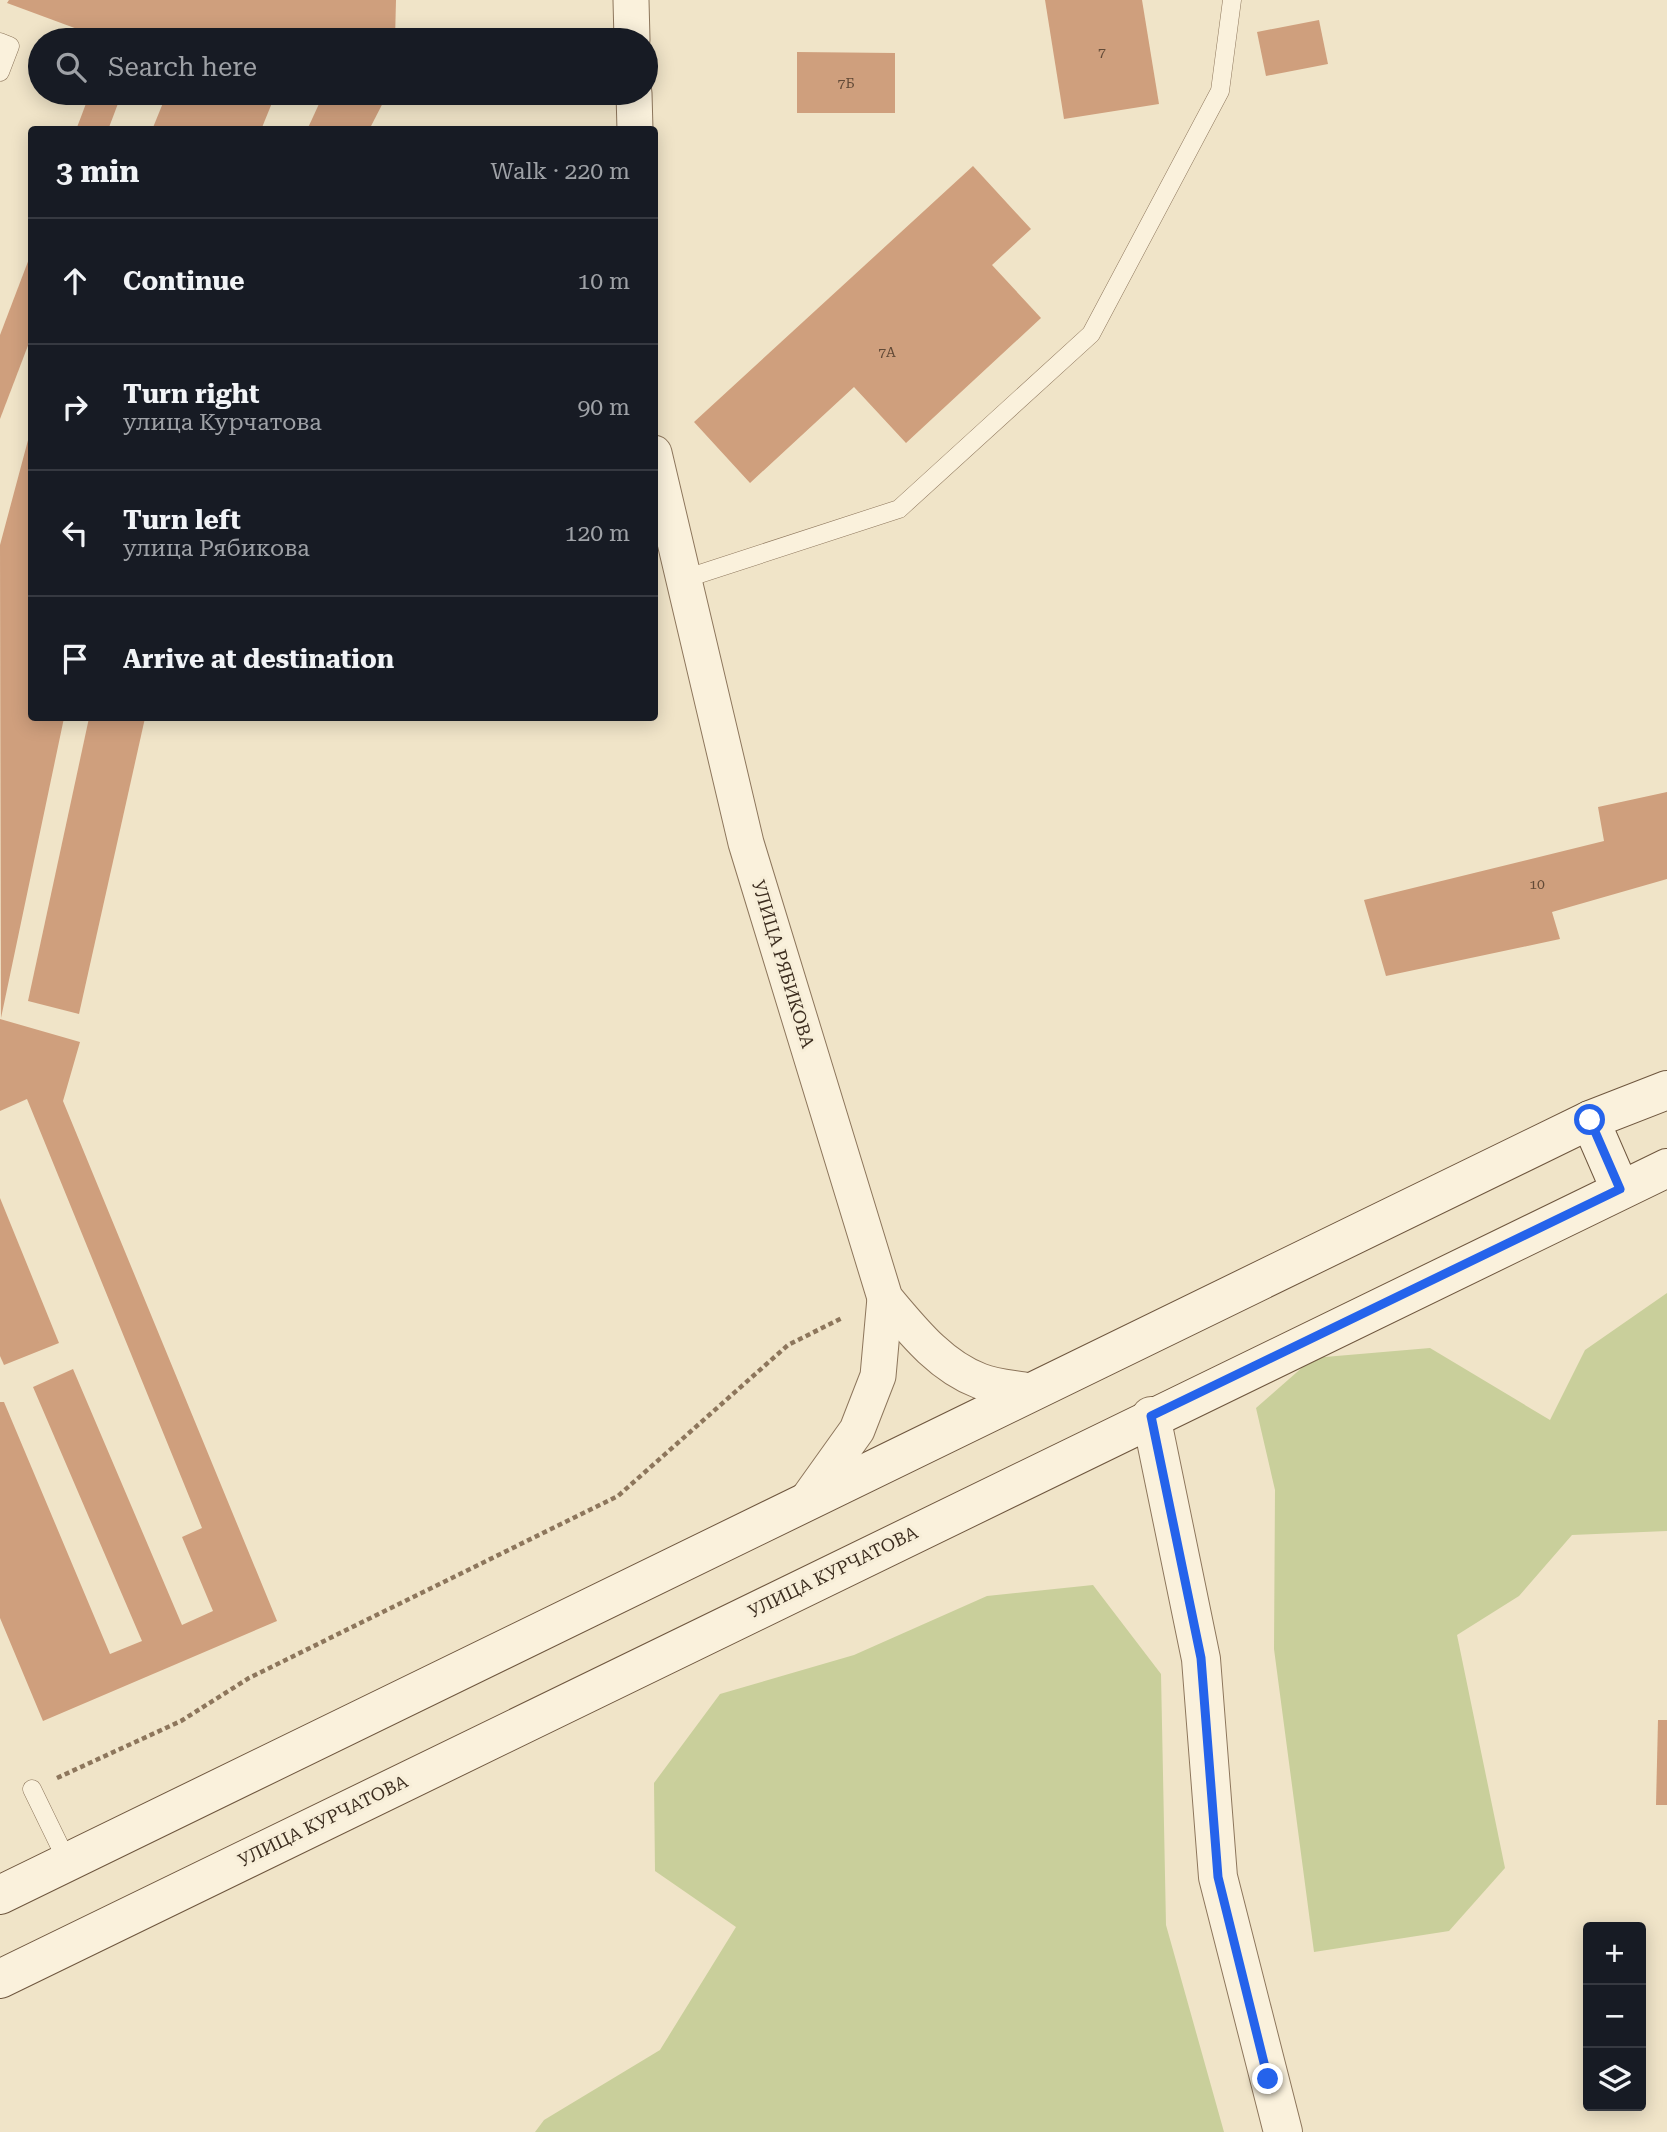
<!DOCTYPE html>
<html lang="en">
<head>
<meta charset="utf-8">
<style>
	body { margin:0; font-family:"Roboto Serif",serif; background:#242831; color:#f1f3f6 }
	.controls { position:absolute; right:21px; bottom:21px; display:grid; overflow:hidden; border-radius:7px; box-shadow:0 4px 18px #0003 }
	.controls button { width:63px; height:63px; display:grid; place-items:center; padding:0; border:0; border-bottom:2px solid #363941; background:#171b24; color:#f1f3f6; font:35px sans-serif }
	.stop { position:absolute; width:21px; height:21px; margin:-16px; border:5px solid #2563eb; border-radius:50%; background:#fff }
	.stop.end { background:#2563eb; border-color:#fff; box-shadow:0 2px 7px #0008 }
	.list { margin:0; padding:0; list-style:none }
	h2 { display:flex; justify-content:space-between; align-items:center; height:91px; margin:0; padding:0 28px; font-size:30px }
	h2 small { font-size:23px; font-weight:400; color:#9ea1a6 }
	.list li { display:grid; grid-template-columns:46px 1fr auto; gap:21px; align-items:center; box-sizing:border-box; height:126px; padding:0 28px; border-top:2px solid #363941 }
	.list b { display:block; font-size:26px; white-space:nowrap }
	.list p { margin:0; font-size:23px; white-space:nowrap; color:#9ea1a6 }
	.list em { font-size:23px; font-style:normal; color:#9ea1a6 }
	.icon { flex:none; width:38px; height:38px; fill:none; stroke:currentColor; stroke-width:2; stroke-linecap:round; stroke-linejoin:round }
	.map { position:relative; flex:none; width:1667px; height:2132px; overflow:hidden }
	.search { position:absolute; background:#171b24; box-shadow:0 4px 18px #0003; left:28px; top:28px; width:630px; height:77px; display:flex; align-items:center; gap:18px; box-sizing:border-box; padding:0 24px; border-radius:38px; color:#9ea1a6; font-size:26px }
	.panel { position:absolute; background:#171b24; box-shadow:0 4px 18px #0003; left:28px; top:126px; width:630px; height:595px; border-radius:7px }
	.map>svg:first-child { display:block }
	.green { fill:#c9cf9b }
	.building { fill:#cf9f7d }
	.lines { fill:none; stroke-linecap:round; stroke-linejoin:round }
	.service-casing { stroke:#8d765c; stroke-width:19 }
	.minor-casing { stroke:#8d765c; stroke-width:37 }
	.tertiary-casing { stroke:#8d765c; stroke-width:40 }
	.secondary-casing { stroke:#6f573f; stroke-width:40 }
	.path { stroke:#8d765c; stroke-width:4.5; stroke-dasharray:5 3.5; stroke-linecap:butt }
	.service { stroke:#faf1dc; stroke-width:18 }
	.minor { stroke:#faf1dc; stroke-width:35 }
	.tertiary { stroke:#faf1dc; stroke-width:38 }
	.secondary { stroke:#faf1dc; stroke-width:38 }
	.route { stroke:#2563eb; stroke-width:9 }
	.labels { text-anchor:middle; stroke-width:6; stroke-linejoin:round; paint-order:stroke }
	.number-label { font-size:14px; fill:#624a37 }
	.street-label { font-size:18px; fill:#3d2e20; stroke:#f7eed8 }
</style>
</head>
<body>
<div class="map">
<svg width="1667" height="2132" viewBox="0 0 1667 2132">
	<rect width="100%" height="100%" fill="#f0e4c8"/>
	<g class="green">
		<polygon points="1667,1293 1667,1531 1572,1535 1519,1596 1457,1635 1505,1868 1449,1931 1314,1952 1274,1649 1275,1490 1256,1408 1313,1358 1430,1348 1550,1420 1585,1350"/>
		<polygon points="1093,1585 1161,1674 1166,1925 1224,2132 535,2132 544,2120 660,2050 736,1927 655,1871 654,1783 720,1694 854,1655 987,1596"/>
	</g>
	<g class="building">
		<polygon points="9,0 396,0 395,40 107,40 7,3"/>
		<polygon points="1045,0 1142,0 1159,104 1064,119"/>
		<polygon points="1319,20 1328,64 1266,76 1257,32"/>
		<polygon points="797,52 895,53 895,113 797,113"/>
		<polygon points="90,93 122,93 108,130 76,130"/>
		<polygon points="167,93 276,93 261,130 152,130"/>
		<polygon points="324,93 388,93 369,130 307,130"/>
		<polygon points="973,166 1031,229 992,265 1041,318 906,443 854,387 750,483 694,422"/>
		<polygon points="32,251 32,335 0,419 0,335"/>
		<polygon points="31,429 32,718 64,718 1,1018 0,545"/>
		<polygon points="89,718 145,718 79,1014 28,1001"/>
		<polygon points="1667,792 1667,879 1552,912 1560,939 1386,976 1364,900 1604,841 1598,807"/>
		<polygon points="0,1019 80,1042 63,1101 277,1621 43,1721 0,1618 0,1402 4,1402 110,1654 142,1641 33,1387 73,1369 182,1625 213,1611 182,1537 202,1528 27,1099 0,1111"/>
		<polygon points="0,1198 59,1343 4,1365 0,1356"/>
		<polygon points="1658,1720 1667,1720 1667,1805 1656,1805"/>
	</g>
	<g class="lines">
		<defs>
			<g id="service">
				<polyline points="0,42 10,46 0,72"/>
				<polyline points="684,579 899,509 1091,334 1220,91 1232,0"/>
				<polyline points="32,1789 67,1861"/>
			</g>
			<g id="minor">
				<polyline points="631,0 632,40"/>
				<polyline points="634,93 635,130"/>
				<path d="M654 453 746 843 885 1298C912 1330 940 1366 980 1381 995 1387 1013 1388 1029 1391"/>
				<polyline points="807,1500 857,1430 878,1376 885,1298"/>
			</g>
			<polyline id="tertiary" points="1151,1416 1201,1659 1218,1877 1283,2132"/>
			<g id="secondary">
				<polyline points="1590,1120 1620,1189"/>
				<polyline points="0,1895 1590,1120 1667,1090"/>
				<polyline points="0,1979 1667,1168"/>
			</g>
		</defs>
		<use href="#service" class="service-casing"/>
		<use href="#minor" class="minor-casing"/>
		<use href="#tertiary" class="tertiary-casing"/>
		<use href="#secondary" class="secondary-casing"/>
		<polyline class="path" points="57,1778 181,1721 249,1678 618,1496 788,1345 842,1318"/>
		<use href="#service" class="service"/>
		<use href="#minor" class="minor"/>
		<use href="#tertiary" class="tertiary"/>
		<use href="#secondary" class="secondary"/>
	</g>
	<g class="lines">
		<polyline class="route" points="1268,2079 1218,1877 1201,1658 1151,1416 1620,1189 1590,1120"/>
	</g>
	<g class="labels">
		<g class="number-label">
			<text x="1102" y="57">7</text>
			<text x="846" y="88">7Б</text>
			<text x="887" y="357">7А</text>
			<text x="1537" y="889">10</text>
		</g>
		<g class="street-label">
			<text transform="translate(783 964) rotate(73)" y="6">УЛИЦА РЯБИКОВА</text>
			<text transform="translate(833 1572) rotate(-26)" y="6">УЛИЦА КУРЧАТОВА</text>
			<text transform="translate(323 1821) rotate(-26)" y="6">УЛИЦА КУРЧАТОВА</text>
		</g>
	</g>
</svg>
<div class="controls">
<button>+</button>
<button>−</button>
<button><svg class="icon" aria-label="layers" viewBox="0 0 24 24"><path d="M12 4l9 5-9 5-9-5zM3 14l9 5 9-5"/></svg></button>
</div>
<div class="stop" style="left:1590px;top:1120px"></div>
<div class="stop end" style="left:1268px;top:2079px"></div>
<div class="search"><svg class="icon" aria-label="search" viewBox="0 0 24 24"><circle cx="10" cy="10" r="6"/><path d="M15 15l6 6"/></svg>Search here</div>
<section class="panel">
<h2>3 min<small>Walk · 220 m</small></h2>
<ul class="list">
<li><svg class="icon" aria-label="ahead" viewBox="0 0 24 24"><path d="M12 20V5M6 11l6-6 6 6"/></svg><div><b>Continue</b></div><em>10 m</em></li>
<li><svg class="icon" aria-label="right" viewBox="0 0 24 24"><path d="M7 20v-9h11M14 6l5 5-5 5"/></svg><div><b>Turn right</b><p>улица Курчатова</p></div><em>90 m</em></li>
<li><svg class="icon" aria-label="left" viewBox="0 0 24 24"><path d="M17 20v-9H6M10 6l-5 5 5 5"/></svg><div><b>Turn left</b><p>улица Рябикова</p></div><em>120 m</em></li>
<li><svg class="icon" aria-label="arrive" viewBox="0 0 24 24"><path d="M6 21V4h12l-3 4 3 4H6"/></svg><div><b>Arrive at destination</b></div></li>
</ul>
</section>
</div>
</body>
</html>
